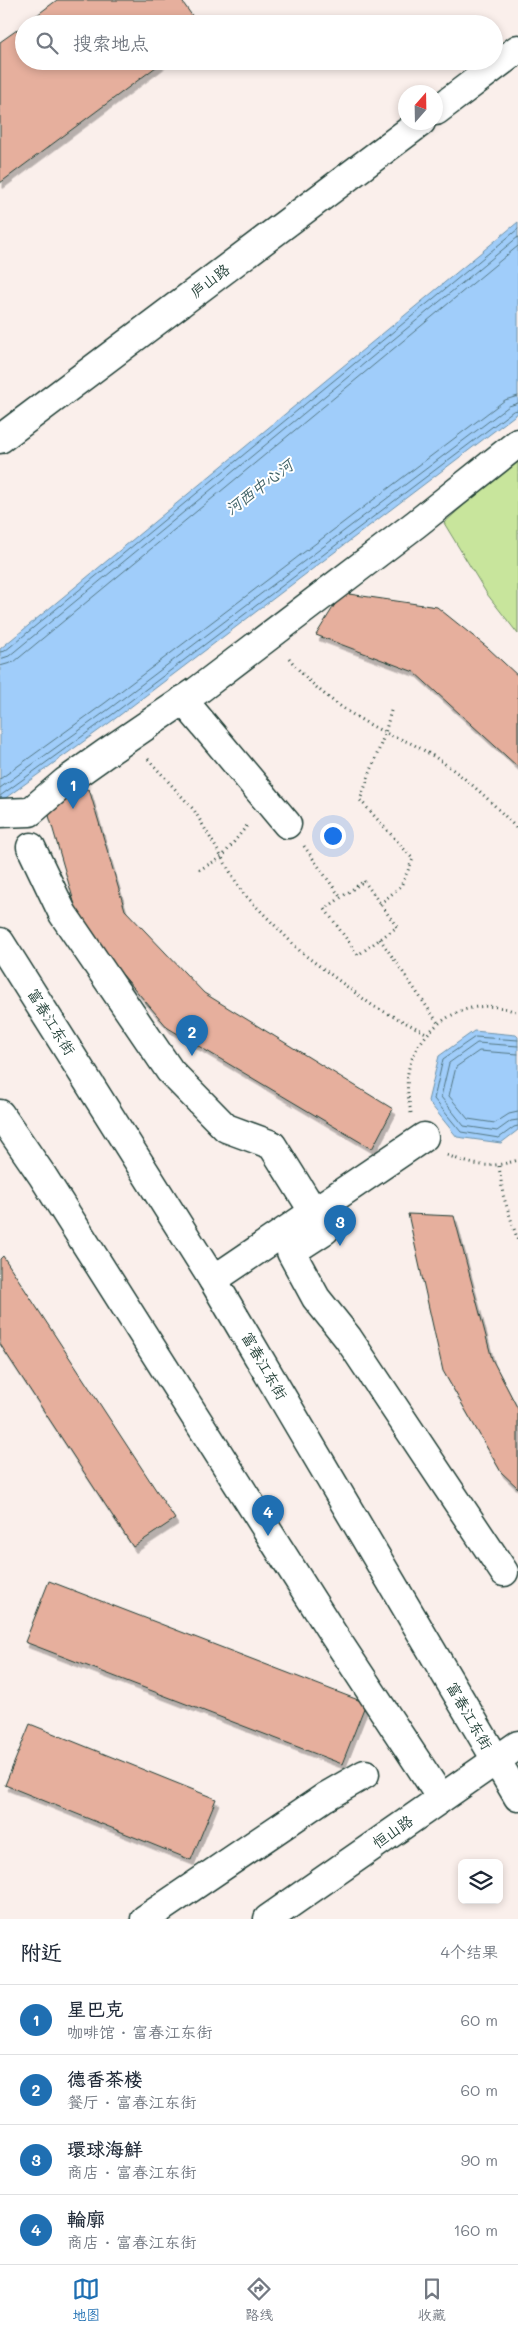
<!DOCTYPE html>
<html lang="zh">
<head>
<meta charset="utf-8">
<style>
	body { margin:0; font-family:Mali,"LXGW WenKai TC",sans-serif; background:#f2f2f3; color:#1f2937 }
	.controls { position:absolute; right:15px; bottom:15px; display:grid; overflow:hidden; border-radius:8px; box-shadow:0 2px 8px #0003 }
	.controls button { width:45px; height:45px; display:grid; place-items:center; padding:0; border:0; border-bottom:1px solid #e0e1e3; background:#fff; color:#1f2937; font:25px sans-serif }
	.compass { position:absolute; left:398px; top:85px; width:45px; height:45px; border-radius:50%; background:#fff; box-shadow:0 2px 8px #0003; rotate:20deg }
	.you { position:absolute; left:332px; top:835px; width:18px; height:18px; margin:-12px; border:4px solid #fff; border-radius:50%; background:#1a73e8; box-shadow:0 0 0 8px #1a73e833 }
	.badge { display:grid; place-items:center; width:32px; height:32px; border-radius:50%; background:#1f6fb2; color:#fff; font-size:16px; font-weight:700 }
	.pin { position:absolute; translate:-50% -41px; filter:drop-shadow(0 1px 2px #0008) }
	.pin::after { content:''; position:absolute; top:26px; width:18px; height:15px; background:inherit; clip-path:polygon(0 0,100% 0,50% 100%) }
	.list { margin:0; padding:0; list-style:none }
	h2 { display:flex; justify-content:space-between; align-items:center; height:65px; margin:0; padding:0 20px; font-size:21px }
	h2 small { font-size:16px; font-weight:400; color:#747a83 }
	.list li { display:grid; grid-template-columns:32px 1fr auto; gap:15px; align-items:center; box-sizing:border-box; height:70px; padding:0 20px; border-top:1px solid #e0e1e3 }
	.list b { display:block; font-size:19px; white-space:nowrap }
	.list p { margin:0; font-size:16px; white-space:nowrap; color:#747a83 }
	.list em { font-size:16px; font-style:normal; color:#747a83 }
	.icon { flex:none; width:28px; height:28px; fill:none; stroke:currentColor; stroke-width:2; stroke-linecap:round; stroke-linejoin:round }
	.map { position:relative; flex:none; width:518px; height:1919px; overflow:hidden }
	.search { position:absolute; background:#fff; box-shadow:0 2px 8px #0003; left:15px; right:15px; top:15px; height:55px; display:flex; align-items:center; gap:12px; box-sizing:border-box; padding:0 18px; border-radius:28px; color:#747a83; font-size:19px }
	.sheet { height:345px; background:#fff }
	nav { display:flex; justify-content:space-around; align-items:center; box-sizing:border-box; height:70px; border-top:1px solid #e0e1e3; background:#fff; font-size:14px; color:#747a83 }
	nav a { display:grid; justify-items:center; gap:2px }
	nav .on { color:#1f6fb2 }
	.map>svg:first-child { display:block }
	.green { fill:#c8e59c; stroke:#749168 }
	.water { fill:#a0cdfa; stroke:#6c93ab }
	.lines { fill:none; stroke-linecap:round; stroke-linejoin:round }
	.shore { stroke:#537783; stroke-width:1 }
	.building { fill:#e6af9d; stroke:#1f3d34; filter:url(#shadow) }
	.minor-casing { stroke:#1f3d34; stroke-width:31 }
	.major-casing { stroke:#1f3d34; stroke-width:31 }
	.path { stroke:#1f3d34; stroke-width:3; stroke-dasharray:1 4; stroke-linecap:butt }
	.minor { stroke:#fff; stroke-width:28 }
	.major { stroke:#fff; stroke-width:28 }
	.labels { text-anchor:middle; stroke-width:4; stroke-linejoin:round; paint-order:stroke }
	.street-label { font-size:15px; fill:#1f3d34; stroke:#fff }
	.water-label { font-size:16px; font-style:italic; fill:#3f6166; stroke:#fff }
</style>
</head>
<body>
<div class="map">
<svg width="518" height="1919" viewBox="0 0 518 1919">
	<defs>
		<filter id="shadow"><feDropShadow dx="3" dy="5.5" stdDeviation="0" flood-color="#0004"/></filter>
	</defs>
	<rect width="100%" height="100%" fill="#faefeb"/>
	<filter id="ink" filterUnits="userSpaceOnUse"><feTurbulence type="fractalNoise" baseFrequency=".02" numOctaves="2"/><feDisplacementMap in="SourceGraphic" scale="10" xChannelSelector="R" yChannelSelector="G"/><feConvolveMatrix kernelMatrix="1 2 1 2 8 2 1 2 1" color-interpolation-filters="sRGB"/></filter>
	<g filter="url(#ink)">
		<polygon class="green" points="518,456 518,634 487,594 444,523"/>
		<g class="water">
			<polygon points="518,222 518,413 116,718 0,802 0,649"/>
			<polygon points="474,1031 516,1035 518,1037 518,1130 501,1143 457,1137 428,1101 439,1056"/>
		</g>
		<g class="lines">
			<g class="shore">
				<polyline points="0,652 5,651 518,229"/>
				<polyline points="0,659 9,656 518,237"/>
				<polyline points="0,666 14,662 518,246"/>
				<polyline points="0,779 105,703 505,400 518,396"/>
				<polyline points="0,788 109,709 509,406 518,403"/>
				<polyline points="0,796 113,714 513,411 518,410"/>
				<polyline points="518,1040 475,1037 443,1059 434,1099 461,1132 499,1138 514,1127 518,1126"/>
				<polyline points="518,1046 477,1043 449,1063 441,1097 464,1126 497,1131 511,1121 518,1120"/>
				<polyline points="518,1054 479,1051 456,1067 449,1096 468,1119 495,1123 509,1114 518,1112"/>
			</g>
		</g>
		<g class="building">
			<polygon points="57,0 181,0 198,24 25,24"/>
			<polygon points="24,25 24,61 164,61 0,183 0,42"/>
			<polygon points="342,593 437,607 488,648 518,676 518,767 414,672 316,635"/>
			<polygon points="89,789 125,910 204,993 393,1109 372,1149 168,1028 81,926 43,795"/>
			<polygon points="408,1214 454,1216 492,1359 518,1409 518,1488 501,1472 443,1371"/>
			<polygon points="3,1256 175,1519 133,1547 0,1344 0,1259"/>
			<polygon points="49,1581 366,1703 342,1764 25,1642"/>
			<polygon points="30,1724 216,1799 191,1860 5,1785"/>
		</g>
		<g class="lines">
			<defs>
				<g id="minor">
					<polyline points="183,700 287,824"/>
					<polyline points="0,813 30,812 65,782 106,753 197,691 416,524 518,443"/>
					<polyline points="31,847 63,914 170,1071 226,1128 272,1145 325,1230 291,1252 316,1298 348,1338 504,1572"/>
					<polyline points="0,942 213,1280 518,1797"/>
					<polyline points="0,1114 42,1175 333,1634 441,1798"/>
					<polyline points="213,1280 424,1137"/>
					<polyline points="145,1919 325,1797 365,1774"/>
					<polyline points="268,1919 518,1745"/>
				</g>
				<g id="major">
					<polyline points="436,111 518,49"/>
					<polyline points="0,439 421,122"/>
				</g>
			</defs>
			<use href="#minor" class="minor-casing"/>
			<use href="#major" class="major-casing"/>
			<g class="path">
				<path d="M289 658C313 690 351 716 386 733 396 738 408 741 418 747 456 768 489 798 518 830"/>
				<polyline points="148,759 194,810 242,892 302,953 373,1006 428,1034"/>
				<polyline points="304,846 341,898"/>
				<polyline points="199,870 222,857 249,823"/>
				<polygon points="364,881 397,927 358,955 325,909"/>
				<polyline points="380,904 401,886 413,859 360,800 385,733 392,707"/>
				<polyline points="380,939 438,1023"/>
				<path d="M411 1113C408 1096 405 1080 410 1064 425 1020 474 993 518 1013"/>
				<path d="M447 1155C474 1166 489 1169 518 1160"/>
				<polyline points="499,1166 503,1195 518,1241"/>
			</g>
			<use href="#minor" class="minor"/>
			<use href="#major" class="major"/>
		</g>
	</g>
	<g class="labels">
		<g class="street-label">
			<text transform="translate(210 281) rotate(-37)" y="5">庐山路</text>
			<text transform="translate(51 1022) rotate(58)" y="5">富春江东街</text>
			<text transform="translate(264 1366) rotate(60)" y="5">富春江东街</text>
			<text transform="translate(469 1716) rotate(60)" y="5">富春江东街</text>
			<text transform="translate(393 1832) rotate(-35)" y="5">恒山路</text>
		</g>
		<g class="water-label">
			<text transform="translate(259 487) rotate(-37)" y="6">河西中心河</text>
		</g>
	</g>
</svg>
<div class="controls">
<button><svg class="icon" aria-label="layers" viewBox="0 0 24 24"><path d="M12 4l9 5-9 5-9-5zM3 14l9 5 9-5"/></svg></button>
</div>
<svg class="compass" viewBox="-18 -18 36 36"><path d="M0-13l5 13h-10z" fill="#e53935"/><path d="M0 13l5-13h-10z" fill="#747a83"/></svg>
<div class="you"></div>
<div class="pin badge" style="left:73px;top:809px">1</div>
<div class="pin badge" style="left:192px;top:1056px">2</div>
<div class="pin badge" style="left:340px;top:1246px">3</div>
<div class="pin badge" style="left:268px;top:1536px">4</div>
<div class="search"><svg class="icon" aria-label="search" viewBox="0 0 24 24"><circle cx="10" cy="10" r="6"/><path d="M15 15l6 6"/></svg>搜索地点</div>
</div>
<section class="sheet">
<h2>附近<small>4个结果</small></h2>
<ul class="list">
<li><span class="badge">1</span><div><b>星巴克</b><p>咖啡馆 · 富春江东街</p></div><em>60 m</em></li>
<li><span class="badge">2</span><div><b>德香茶楼</b><p>餐厅 · 富春江东街</p></div><em>60 m</em></li>
<li><span class="badge">3</span><div><b>環球海鮮</b><p>商店 · 富春江东街</p></div><em>90 m</em></li>
<li><span class="badge">4</span><div><b>輪廓</b><p>商店 · 富春江东街</p></div><em>160 m</em></li>
</ul>
</section>
<nav>
<a class="on"><svg class="icon" aria-label="map" viewBox="0 0 24 24"><path d="M3 6l6-2 6 2 6-2v14l-6 2-6-2-6 2zM9 4v14M15 6v14"/></svg>地图</a>
<a><svg class="icon" aria-label="directions" viewBox="0 0 24 24"><path d="M12 3l9 9-9 9-9-9zM9 14v-3h6M13 9l2 2-2 2"/></svg>路线</a>
<a><svg class="icon" aria-label="saved" viewBox="0 0 24 24"><path d="M7 4h10v16l-5-4-5 4z"/></svg>收藏</a>
</nav>
</body>
</html>
